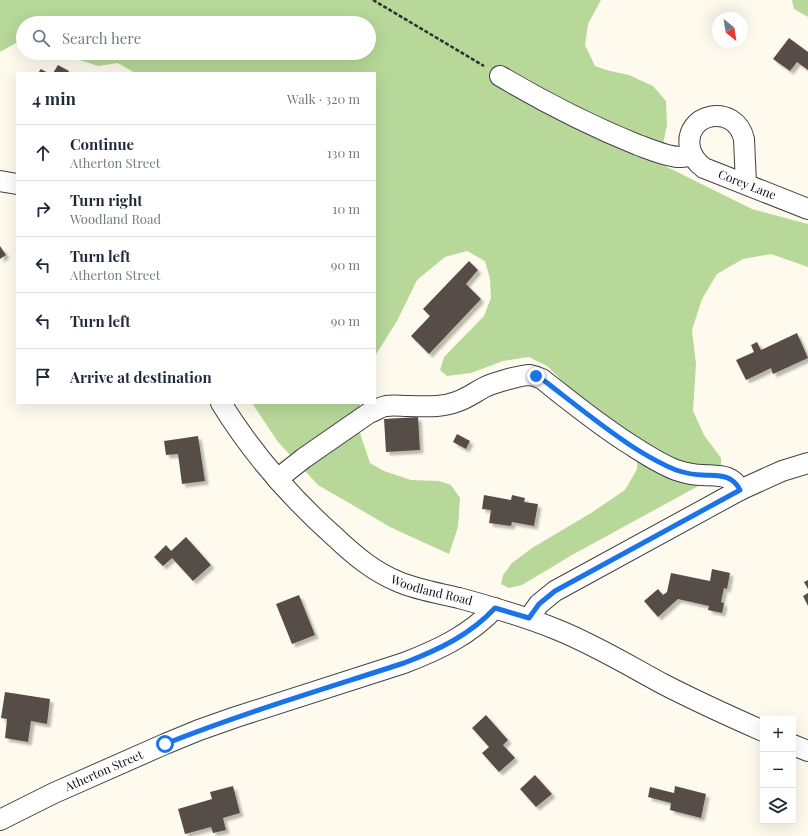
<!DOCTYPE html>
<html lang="en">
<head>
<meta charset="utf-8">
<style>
	body { margin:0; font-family:"Playfair Display",serif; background:#f6f6f7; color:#1f2937 }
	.controls { position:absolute; right:12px; bottom:12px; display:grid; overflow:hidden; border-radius:0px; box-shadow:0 4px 16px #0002 }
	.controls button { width:36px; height:36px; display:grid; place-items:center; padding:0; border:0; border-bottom:1px solid #e0e1e3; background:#fff; color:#1f2937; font:20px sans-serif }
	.compass { position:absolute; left:712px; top:12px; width:36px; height:36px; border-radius:50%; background:#fff; box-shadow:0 4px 16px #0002; rotate:150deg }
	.stop { position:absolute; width:12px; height:12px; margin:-9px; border:3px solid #1a73e8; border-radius:50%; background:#fff }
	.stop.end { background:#1a73e8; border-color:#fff; box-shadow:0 1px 4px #0008 }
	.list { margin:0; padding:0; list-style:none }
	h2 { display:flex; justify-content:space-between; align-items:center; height:52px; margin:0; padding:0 16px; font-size:17px }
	h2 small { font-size:13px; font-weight:400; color:#747a83 }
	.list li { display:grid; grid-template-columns:26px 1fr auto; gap:12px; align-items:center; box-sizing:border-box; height:56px; padding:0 16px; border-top:1px solid #e0e1e3 }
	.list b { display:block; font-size:15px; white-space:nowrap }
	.list p { margin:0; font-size:13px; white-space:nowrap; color:#747a83 }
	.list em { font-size:13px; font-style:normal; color:#747a83 }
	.icon { flex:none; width:22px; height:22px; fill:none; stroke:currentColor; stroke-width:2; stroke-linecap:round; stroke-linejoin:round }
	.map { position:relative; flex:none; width:808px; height:836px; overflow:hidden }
	.search { position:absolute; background:#fff; box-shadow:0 4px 16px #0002; left:16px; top:16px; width:360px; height:44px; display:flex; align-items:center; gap:10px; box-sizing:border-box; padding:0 14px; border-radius:22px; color:#747a83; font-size:15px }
	.panel { position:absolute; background:#fff; box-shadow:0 4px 16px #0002; left:16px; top:72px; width:360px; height:332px; border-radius:0px }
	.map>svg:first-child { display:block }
	.forest { fill:#b7d899 }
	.building { fill:#564e4a; filter:url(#shadow) }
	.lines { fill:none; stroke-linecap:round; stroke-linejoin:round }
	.minor-casing { stroke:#404040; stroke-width:22 }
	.path { stroke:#2f2f2f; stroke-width:2.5; stroke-dasharray:4 2; stroke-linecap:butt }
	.minor { stroke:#fff; stroke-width:20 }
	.route { stroke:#1a73e8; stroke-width:5 }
	.labels { text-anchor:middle; stroke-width:4; stroke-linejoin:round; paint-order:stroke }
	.street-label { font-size:12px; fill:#0d0d0d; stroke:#fff }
</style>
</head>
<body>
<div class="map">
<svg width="808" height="836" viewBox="0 0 808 836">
	<defs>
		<filter id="shadow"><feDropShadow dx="3.5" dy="3.5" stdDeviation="1" flood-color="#0004"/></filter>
	</defs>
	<rect width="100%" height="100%" fill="#fefbee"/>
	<g class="forest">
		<polygon points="0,0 601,0 588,24 585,45 595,66 606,70 629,75 653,86 666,101 667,125 659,163 752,209 808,224 808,267 771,254 743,259 717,274 702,299 692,330 696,364 693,411 704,435 721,458 721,469 702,484 572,555 522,585 509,588 501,584 503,575 512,563 532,548 591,513 625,490 637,469 639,438 579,397 547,366 529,357 503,361 471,373 447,376 440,370 444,357 484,316 491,298 490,279 485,261 467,251 445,257 417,280 397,321 375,356 375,73 135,73 118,63 98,66 59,53 369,53 369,23 23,23 23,44 16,43 0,52"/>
		<polygon points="792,0 808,0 808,17 794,9"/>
		<polygon points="252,403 360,403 359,430 370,463 384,471 411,480 439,481 451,485 460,498 458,527 449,554 392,528 318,485 278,442"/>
	</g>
	<g class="building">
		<polygon points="789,38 808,52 808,70 797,62 790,71 773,59"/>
		<polygon points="58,65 69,71 68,73 53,73"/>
		<polygon points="41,69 48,73 38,73"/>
		<polygon points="0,246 6,255 0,259"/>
		<polygon points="469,261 478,270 466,284 481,299 429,354 411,336 430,316 423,309"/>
		<polygon points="797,333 808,358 773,374 771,368 746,380 736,360 754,352 751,345 757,342 761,350"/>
		<polygon points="418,417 420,450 386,452 384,419"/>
		<polygon points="457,434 470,441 466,449 453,442"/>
		<polygon points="198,436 205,481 182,484 178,454 166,455 164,441"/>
		<polygon points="484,495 511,500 512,495 525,498 524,502 538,504 534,526 512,522 511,526 489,523 491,510 482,509"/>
		<polygon points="186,537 211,565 193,581 172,558 163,566 154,557 166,545 171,551"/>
		<polygon points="712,569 730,573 727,589 724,588 721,602 724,603 722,613 708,610 709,606 678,599 658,617 644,601 658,589 663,595 667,592 671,573 710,581"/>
		<polygon points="808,580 808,589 804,582"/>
		<polygon points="808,593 808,606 803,596"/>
		<polygon points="299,595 315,635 292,644 276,604"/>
		<polygon points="5,692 50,699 47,724 31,721 28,742 5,738 7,719 1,718"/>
		<polygon points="486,715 508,740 503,745 515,758 499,772 482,753 489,747 472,728"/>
		<polygon points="535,775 552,794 536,807 520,789"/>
		<polygon points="233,786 240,813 223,818 226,830 213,833 211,827 185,834 178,809 212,799 210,792"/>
		<polygon points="675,786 706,794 701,818 670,810 671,803 648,797 650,787 674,793"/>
	</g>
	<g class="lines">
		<defs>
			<g id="minor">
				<path d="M500 76C544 102 591 126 638 145 649 149 668 157 680 157 684 157 688 156 692 155"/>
				<polyline points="0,181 17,184"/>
				<path id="s1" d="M746 184 744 139C735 102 683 113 690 148 692 157 697 163 704 168L808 209"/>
				<path id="s2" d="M221 403C252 453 291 498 335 537 354 555 374 572 399 582 418 590 438 593 459 598 492 607 526 617 558 630 595 645 628 665 663 684 696 701 729 716 763 731"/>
				<path d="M278 480 285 473 304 458 369 413C375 411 380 407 386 406 393 405 401 406 408 406 424 406 440 408 456 402 466 399 474 393 483 388 492 383 521 375 530 375 535 376 538 377 542 379 571 402 599 425 631 445 645 454 660 464 676 470 685 473 694 475 703 475 719 476 732 474 740 490"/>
				<polyline points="529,618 539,604 555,591 740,490 782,471 808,463"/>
				<polyline points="793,745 808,751"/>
				<path id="s3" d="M0 820 54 793 165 744 199 730 236 717 404 663C438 650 470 635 495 608"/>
			</g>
		</defs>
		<use href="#minor" class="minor-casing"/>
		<polyline class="path" points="373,0 484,66"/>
		<use href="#minor" class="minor"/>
	</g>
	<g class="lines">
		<path class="route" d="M165 744C243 713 324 689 404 663 438 650 470 635 495 608L529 618 539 604 555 591 740 490C732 474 719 476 703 475 694 475 685 473 676 470 661 464 647 456 633 447 601 426 572 402 542 379L536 376"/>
	</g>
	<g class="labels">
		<g class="street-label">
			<text dy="4" stroke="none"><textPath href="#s1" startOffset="203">Corey Lane</textPath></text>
			<text dy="4" stroke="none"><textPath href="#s2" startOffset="289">Woodland Road</textPath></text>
			<text dy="4" stroke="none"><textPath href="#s3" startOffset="115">Atherton Street</textPath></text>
		</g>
	</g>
</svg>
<div class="controls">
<button>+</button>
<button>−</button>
<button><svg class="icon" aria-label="layers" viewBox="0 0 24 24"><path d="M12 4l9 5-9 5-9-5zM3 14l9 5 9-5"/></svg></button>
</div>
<svg class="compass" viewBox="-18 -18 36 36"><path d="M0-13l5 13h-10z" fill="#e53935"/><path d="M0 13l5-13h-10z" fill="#747a83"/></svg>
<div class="stop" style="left:165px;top:744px"></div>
<div class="stop end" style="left:536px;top:376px"></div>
<div class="search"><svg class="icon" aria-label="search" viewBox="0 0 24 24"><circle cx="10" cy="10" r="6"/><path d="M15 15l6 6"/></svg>Search here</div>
<section class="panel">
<h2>4 min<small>Walk · 320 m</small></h2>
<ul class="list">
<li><svg class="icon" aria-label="ahead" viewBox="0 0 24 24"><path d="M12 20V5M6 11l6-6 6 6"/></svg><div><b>Continue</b><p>Atherton Street</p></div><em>130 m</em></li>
<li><svg class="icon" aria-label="right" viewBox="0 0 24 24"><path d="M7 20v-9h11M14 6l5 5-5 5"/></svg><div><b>Turn right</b><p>Woodland Road</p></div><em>10 m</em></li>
<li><svg class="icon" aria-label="left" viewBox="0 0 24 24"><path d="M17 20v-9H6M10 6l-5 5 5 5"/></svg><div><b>Turn left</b><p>Atherton Street</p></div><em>90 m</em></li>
<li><svg class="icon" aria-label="left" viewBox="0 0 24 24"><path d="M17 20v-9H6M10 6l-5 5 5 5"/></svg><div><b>Turn left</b></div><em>90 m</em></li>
<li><svg class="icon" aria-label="arrive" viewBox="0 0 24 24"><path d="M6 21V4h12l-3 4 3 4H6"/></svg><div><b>Arrive at destination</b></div></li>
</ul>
</section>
</div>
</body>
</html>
